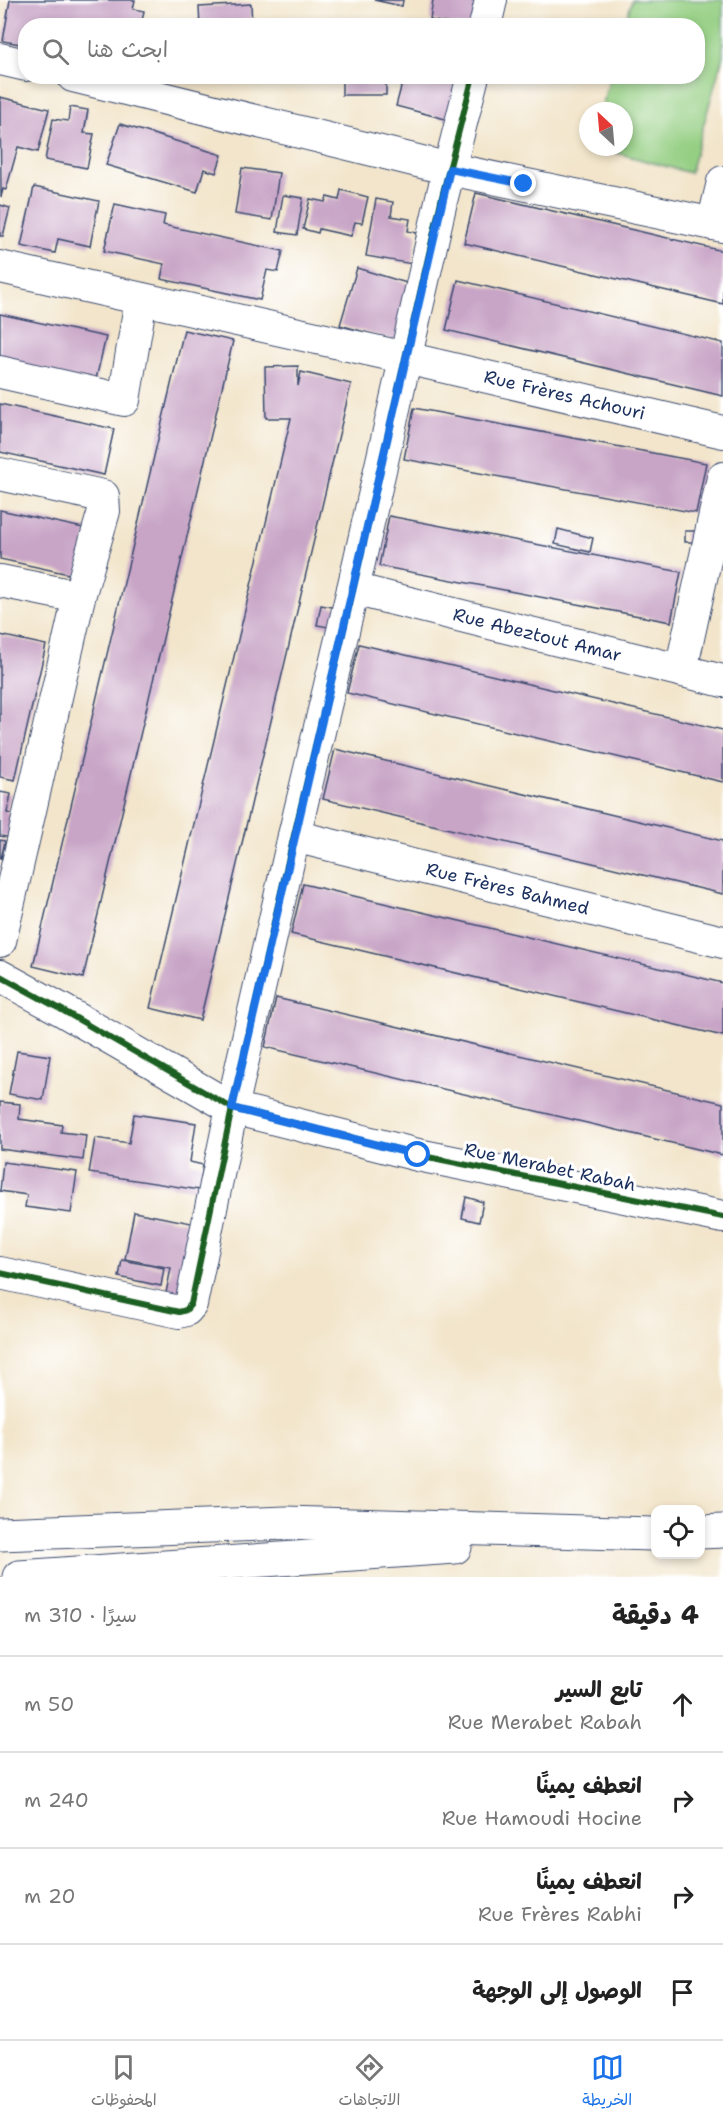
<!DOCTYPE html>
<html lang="ar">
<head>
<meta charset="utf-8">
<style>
	body { margin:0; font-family:"Shantell Sans","Playpen Sans Arabic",sans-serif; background:#f6f6f6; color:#222; direction:rtl }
	.controls { position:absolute; right:18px; bottom:18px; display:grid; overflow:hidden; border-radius:12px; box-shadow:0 3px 9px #0003 }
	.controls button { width:54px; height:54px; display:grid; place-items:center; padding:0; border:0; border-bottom:2px solid #e0e0e0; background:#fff; color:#222; font:30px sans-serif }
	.compass { position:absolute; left:579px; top:102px; width:54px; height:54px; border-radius:50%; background:#fff; box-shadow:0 3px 9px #0003; rotate:334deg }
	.stop { position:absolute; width:18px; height:18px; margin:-14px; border:4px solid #1a73e8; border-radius:50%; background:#fff }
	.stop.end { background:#1a73e8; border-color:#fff; box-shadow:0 2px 6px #0008 }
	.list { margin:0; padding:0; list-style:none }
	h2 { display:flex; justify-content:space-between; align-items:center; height:78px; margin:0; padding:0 24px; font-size:26px }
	h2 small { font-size:20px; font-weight:400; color:#767676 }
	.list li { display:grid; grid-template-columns:39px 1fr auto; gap:18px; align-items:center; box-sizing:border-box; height:96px; padding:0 24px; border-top:2px solid #e0e0e0 }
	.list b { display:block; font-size:22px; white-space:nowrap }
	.list p { margin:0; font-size:20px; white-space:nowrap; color:#767676 }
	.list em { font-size:20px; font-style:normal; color:#767676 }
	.icon { flex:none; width:33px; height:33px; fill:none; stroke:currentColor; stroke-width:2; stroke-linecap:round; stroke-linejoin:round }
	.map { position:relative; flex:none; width:723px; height:1577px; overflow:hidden; direction:ltr }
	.search { position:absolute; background:#fff; box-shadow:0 3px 9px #0003; left:18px; right:18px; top:18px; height:66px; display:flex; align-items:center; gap:15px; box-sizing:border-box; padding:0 21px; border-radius:24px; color:#767676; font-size:22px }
	.sheet { height:462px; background:#fff }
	nav { display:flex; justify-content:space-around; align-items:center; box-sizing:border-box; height:84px; border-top:2px solid #e0e0e0; background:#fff; font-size:16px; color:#767676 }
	nav a { display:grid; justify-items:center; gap:3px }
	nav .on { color:#1a73e8 }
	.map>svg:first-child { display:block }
	.grass { fill:#95cf83; stroke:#587f70; stroke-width:1.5 }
	.building { fill:#c8a4c6 }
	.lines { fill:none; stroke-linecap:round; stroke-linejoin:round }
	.street-casing { stroke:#3b4a6e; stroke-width:34 }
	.primary-casing { stroke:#3b4a6e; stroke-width:35 }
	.street { stroke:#fff; stroke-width:32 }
	.primary { stroke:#fff; stroke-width:33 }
	.cycleway-casing { stroke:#fff; stroke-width:10 }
	.cycleway { stroke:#1b5e20; stroke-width:6 }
	.route { stroke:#1a73e8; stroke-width:8 }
	.labels { text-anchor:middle; stroke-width:6; stroke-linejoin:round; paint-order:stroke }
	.street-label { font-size:18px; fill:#1b2f5e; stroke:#fff }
</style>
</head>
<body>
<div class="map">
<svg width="723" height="1577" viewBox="0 0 723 1577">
	<rect width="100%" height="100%" fill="#fff"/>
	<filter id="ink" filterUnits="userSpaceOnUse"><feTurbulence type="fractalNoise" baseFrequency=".0167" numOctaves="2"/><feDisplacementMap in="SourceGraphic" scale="12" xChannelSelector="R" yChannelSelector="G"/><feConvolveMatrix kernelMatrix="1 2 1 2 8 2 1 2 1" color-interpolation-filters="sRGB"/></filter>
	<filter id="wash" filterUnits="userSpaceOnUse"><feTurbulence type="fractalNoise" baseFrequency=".008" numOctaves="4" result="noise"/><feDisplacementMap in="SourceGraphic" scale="24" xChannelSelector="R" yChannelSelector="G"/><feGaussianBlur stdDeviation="1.35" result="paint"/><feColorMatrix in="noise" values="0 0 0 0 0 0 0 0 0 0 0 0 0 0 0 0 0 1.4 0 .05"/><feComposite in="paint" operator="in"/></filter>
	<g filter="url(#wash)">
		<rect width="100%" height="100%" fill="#f2e5cb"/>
		<polygon class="grass" points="632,0 723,0 723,56 690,173 595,147 624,147 624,111 601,111 610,77 698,76 698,26 625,25"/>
		<g id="blocks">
			<g class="building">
				<polygon points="10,0 135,0 133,9 144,11 141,26 26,26 26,45 3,41"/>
				<polygon points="374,0 403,0 402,6"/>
				<polygon points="433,0 483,0 481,26 460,26 430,20"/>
				<polygon points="251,4 252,26 200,26 199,7"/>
				<polygon points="277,20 296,25 296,26 276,26"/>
				<rect x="342" y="76" width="44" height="19"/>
				<polygon points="404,76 450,76 460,79 449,120 396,106"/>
				<polygon points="0,97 49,109 38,152 18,147 6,190 3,189 1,197"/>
				<polygon points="70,107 88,110 84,133 94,134 87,168 45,160 53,119 68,121"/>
				<polygon points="120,124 222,155 216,173 204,169 197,192 106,165"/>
				<polygon points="242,168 279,173 272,220 235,214"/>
				<polygon points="34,187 99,201 90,246 58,239 55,253 21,246"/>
				<polygon points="341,190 368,197 362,223 355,222 351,236 319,229 318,233 303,229 310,199 325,202 327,197 339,200"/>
				<polygon points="476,193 723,251 723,304 464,243"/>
				<polygon points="283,195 303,198 297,235 277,232"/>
				<polygon points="376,199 393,202 391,216 410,219 408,231 417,233 412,264 366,256"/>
				<polygon points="115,204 165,215 163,225 283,251 278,272 267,270 260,300 161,279 164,264 104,251"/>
				<polygon points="0,205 10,208 3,236 0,236"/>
				<polygon points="357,268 420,287 403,343 340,325"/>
				<polygon points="458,280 723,343 723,396 446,330"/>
				<polygon points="0,314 106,337 95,383 0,362"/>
				<polygon points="184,330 233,341 83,978 33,966"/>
				<polygon points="298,366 298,386 301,372 351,384 200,1020 150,1008 291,418 266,418 265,367"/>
				<polygon points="0,404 114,429 104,475 0,452"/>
				<polygon points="414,408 706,463 696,513 404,459"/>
				<polygon points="0,510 88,529 78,576 0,559"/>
				<polygon points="389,516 681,572 671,622 379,566"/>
				<polygon points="558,529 593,538 590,552 555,544"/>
				<rect x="685" y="531" width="16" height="11"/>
				<polygon points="321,605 343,609 339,629 317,625"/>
				<polygon points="0,635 46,645 15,780 0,777"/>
				<polygon points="359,644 723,730 723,782 347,693"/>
				<polygon points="335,749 723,841 723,894 323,799"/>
				<polygon points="0,792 11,794 7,813 23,816 19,839 0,836"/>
				<polygon points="0,840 5,841 1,859 0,858"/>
				<polygon points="303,884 723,983 723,1036 291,934"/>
				<polygon points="276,998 723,1103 723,1155 265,1047"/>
				<polygon points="17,1051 50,1056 43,1100 9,1094"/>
				<polygon points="0,1102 20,1104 19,1119 62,1125 61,1132 86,1135 83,1160 0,1149"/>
				<polygon points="134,1114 196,1123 190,1162 203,1165 199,1190 89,1173 95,1138 129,1143"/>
				<polygon points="3,1162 77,1172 71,1213 25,1207 27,1195 0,1191"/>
				<polygon points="466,1197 483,1202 479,1222 462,1218"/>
				<polygon points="134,1212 202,1225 187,1297 166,1293 171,1268 125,1259"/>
				<polygon points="122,1260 164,1268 161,1286 119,1277"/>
			</g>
		</g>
	</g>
	<g filter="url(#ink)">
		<use href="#blocks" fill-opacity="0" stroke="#3b4a6e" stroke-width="1.5"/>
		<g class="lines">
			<defs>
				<g id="street">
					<polyline points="485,26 491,0"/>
					<polyline points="0,59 26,65"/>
					<polyline points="73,76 450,169 723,226"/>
					<polyline points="713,224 723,182"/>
					<path id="s1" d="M0 267 406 358 723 432"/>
					<polyline points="0,372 124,400 141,299"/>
					<polyline points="0,474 103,496 104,511 79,597 0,941"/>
					<polyline points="0,581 79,597"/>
					<path id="s2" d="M353 589 723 681"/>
					<polyline points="681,670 723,478"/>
					<path id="s3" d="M294 836 723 942"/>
					<polyline points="0,976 62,1010 232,1108 418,1155 723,1217"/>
					<polyline points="0,1273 179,1312 186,1310 191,1304 232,1108 294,836 353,589 442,197 473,76"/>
				</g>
				<g id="primary">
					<polyline points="700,1532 723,1531"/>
					<polyline points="0,1534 286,1523 652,1534"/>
					<polyline points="19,1577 455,1547"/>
				</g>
			</defs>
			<use href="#street" class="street-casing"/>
			<use href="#primary" class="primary-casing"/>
			<use href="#street" class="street"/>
			<use href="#primary" class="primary"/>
			<defs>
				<g id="cycleway">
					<polyline points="0,976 62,1010 232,1108 418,1155 723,1217"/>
					<polyline points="0,1273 179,1312 186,1310 191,1304 232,1108 294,836 353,589 442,197 473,76"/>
				</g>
			</defs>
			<use href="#cycleway" class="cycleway-casing"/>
			<use href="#cycleway" class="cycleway"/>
		</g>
	</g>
	<g class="lines" filter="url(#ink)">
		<polyline class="route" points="418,1155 232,1108 450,169 524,184"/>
	</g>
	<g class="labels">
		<g class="street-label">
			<text dy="6" stroke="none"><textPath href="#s1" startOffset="579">Rue Frères Achouri</textPath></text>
			<text dy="6" stroke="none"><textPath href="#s2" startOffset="190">Rue Abeztout Amar</textPath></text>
			<text dy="6" stroke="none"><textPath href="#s3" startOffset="220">Rue Frères Bahmed</textPath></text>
			<text transform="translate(550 1167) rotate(12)" y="6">Rue Merabet Rabah</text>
		</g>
	</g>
</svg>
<div class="controls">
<button><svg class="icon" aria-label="locate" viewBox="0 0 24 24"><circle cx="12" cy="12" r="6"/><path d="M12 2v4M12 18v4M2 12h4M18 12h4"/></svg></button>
</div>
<svg class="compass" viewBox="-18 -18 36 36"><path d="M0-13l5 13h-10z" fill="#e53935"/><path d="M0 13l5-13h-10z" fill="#767676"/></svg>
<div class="stop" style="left:418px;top:1155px"></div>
<div class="stop end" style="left:524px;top:184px"></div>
<div class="search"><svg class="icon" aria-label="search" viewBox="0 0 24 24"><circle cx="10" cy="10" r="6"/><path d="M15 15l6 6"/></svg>ابحث هنا</div>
</div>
<section class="sheet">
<h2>4 دقيقة<small>سيرًا · 310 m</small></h2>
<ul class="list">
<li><svg class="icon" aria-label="ahead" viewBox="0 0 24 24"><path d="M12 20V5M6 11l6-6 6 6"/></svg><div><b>تابع السير</b><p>Rue Merabet Rabah</p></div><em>50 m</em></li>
<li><svg class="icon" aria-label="right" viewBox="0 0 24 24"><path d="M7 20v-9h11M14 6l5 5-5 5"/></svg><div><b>انعطف يمينًا</b><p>Rue Hamoudi Hocine</p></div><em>240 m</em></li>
<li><svg class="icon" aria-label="right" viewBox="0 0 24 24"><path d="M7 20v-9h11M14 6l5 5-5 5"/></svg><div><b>انعطف يمينًا</b><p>Rue Frères Rabhi</p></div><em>20 m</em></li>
<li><svg class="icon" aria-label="arrive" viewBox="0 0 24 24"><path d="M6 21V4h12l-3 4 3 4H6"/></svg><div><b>الوصول إلى الوجهة</b></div></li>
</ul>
</section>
<nav>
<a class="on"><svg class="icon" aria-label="map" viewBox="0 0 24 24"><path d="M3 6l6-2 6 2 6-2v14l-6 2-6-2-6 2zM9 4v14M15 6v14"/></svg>الخريطة</a>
<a><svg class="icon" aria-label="directions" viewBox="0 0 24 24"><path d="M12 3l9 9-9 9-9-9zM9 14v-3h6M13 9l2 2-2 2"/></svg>الاتجاهات</a>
<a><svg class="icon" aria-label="saved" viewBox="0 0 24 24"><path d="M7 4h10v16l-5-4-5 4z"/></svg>المحفوظات</a>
</nav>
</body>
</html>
